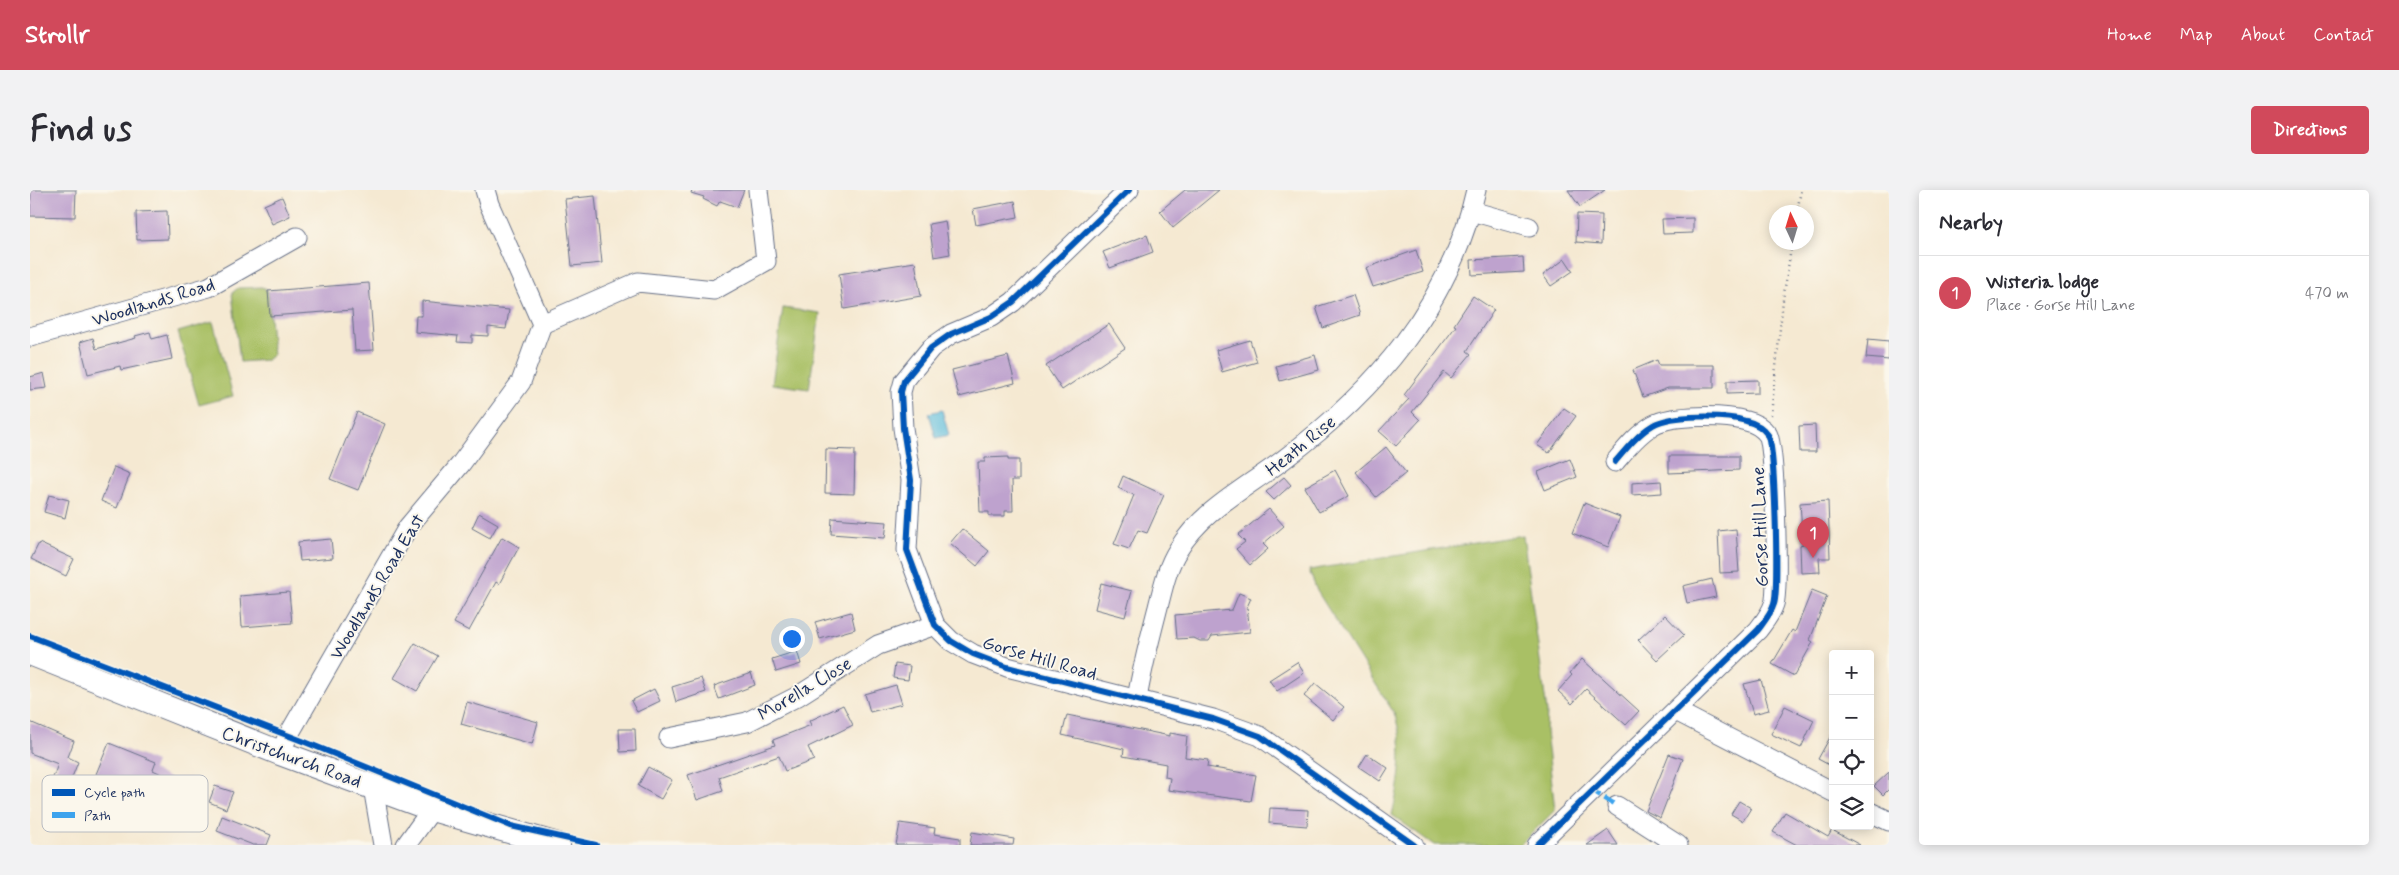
<!DOCTYPE html>
<html lang="en">
<head>
<meta charset="utf-8">
<style>
	body { margin:0; font-family:Mynerve,sans-serif; background:#f2f2f3; color:#2b2b33 }
	.controls { position:absolute; right:15px; bottom:15px; display:grid; overflow:hidden; border-radius:5px; box-shadow:0 2px 12px #0003 }
	.controls button { width:45px; height:45px; display:grid; place-items:center; padding:0; border:0; border-bottom:1px solid #e1e1e2; background:#fff; color:#2b2b33; font:25px sans-serif }
	.compass { position:absolute; left:1739px; top:15px; width:45px; height:45px; border-radius:50%; background:#fff; box-shadow:0 2px 12px #0003; rotate:356deg }
	.you { position:absolute; left:761px; top:448px; width:18px; height:18px; margin:-12px; border:4px solid #fff; border-radius:50%; background:#1a73e8; box-shadow:0 0 0 8px #1a73e833 }
	.badge { display:grid; place-items:center; width:32px; height:32px; border-radius:50%; background:#d1495b; color:#fff; font-size:16px; font-weight:700 }
	.pin { position:absolute; translate:-50% -41px; filter:drop-shadow(0 1px 2px #0008) }
	.pin::after { content:''; position:absolute; top:26px; width:18px; height:15px; background:inherit; clip-path:polygon(0 0,100% 0,50% 100%) }
	.list { margin:0; padding:0; list-style:none }
	h2 { display:flex; justify-content:space-between; align-items:center; height:65px; margin:0; padding:0 20px; font-size:21px }
	h2 small { font-size:16px; font-weight:400; color:#7c7c81 }
	.list li { display:grid; grid-template-columns:32px 1fr auto; gap:15px; align-items:center; box-sizing:border-box; height:75px; padding:0 20px; border-top:1px solid #e1e1e2 }
	.list b { display:block; font-size:19px; white-space:nowrap }
	.list p { margin:0; font-size:16px; white-space:nowrap; color:#7c7c81 }
	.list em { font-size:16px; font-style:normal; color:#7c7c81 }
	.icon { flex:none; width:28px; height:28px; fill:none; stroke:currentColor; stroke-width:2; stroke-linecap:round; stroke-linejoin:round }
	.map { position:relative; flex:none; width:1859px; height:655px; overflow:hidden; border-radius:5px }
	header { display:flex; align-items:center; gap:30px; box-sizing:border-box; height:70px; padding:0 25px; background:#d1495b; color:#fff }
	header strong { font-size:24px }
	nav { display:flex; gap:28px; margin-inline-start:auto; font-size:18px }
	.intro { display:flex; align-items:center; justify-content:space-between; box-sizing:border-box; height:120px; padding:0 30px }
	h1 { margin:0; font-size:35px }
	.button { padding:12px 22px; border-radius:5px; background:#d1495b; color:#fff; font-size:18px; font-weight:700 }
	main { display:flex; gap:30px; padding:0 30px }
	aside { flex:1; background:#fff; border-radius:5px; box-shadow:0 2px 12px #0003 }
	.map>svg:first-child { display:block }
	.green { fill:#a9c065; stroke:#627862 }
	.water { fill:#5cbcdb; stroke:#3c769c }
	.building { fill:#bea2ce }
	.lines { fill:none; stroke-linecap:round; stroke-linejoin:round }
	.minor-casing { stroke:#677087; stroke-width:21 }
	.major-casing { stroke:#677087; stroke-width:26 }
	.path { stroke:#677087; stroke-width:2.5; stroke-dasharray:1 4; stroke-linecap:butt }
	.minor { stroke:#fff; stroke-width:19 }
	.major { stroke:#fff; stroke-width:24 }
	.quiet { stroke:#3da3ed; stroke-width:5; stroke-dasharray:10 5; stroke-linecap:butt }
	.cycleway-casing { stroke:#fbf7ec; stroke-width:9 }
	.cycleway { stroke:#0057b8; stroke-width:6 }
	.labels { text-anchor:middle; stroke-width:4; stroke-linejoin:round; paint-order:stroke }
	.street-label { font-size:19px; fill:#1b2f5e; stroke:#fbf7ec }
	.key { fill:#fbf7ec; stroke:#b8bbc1; stroke-width:1 }
	.key-label { font-size:14px; fill:#1b2f5e }
</style>
</head>
<body>
<header>
<strong>Strollr</strong>
<nav><a>Home</a><a>Map</a><a>About</a><a>Contact</a></nav>
</header>
<div class="intro"><h1>Find us</h1><a class="button">Directions</a></div>
<main>
<div class="map">
<svg width="1859" height="655" viewBox="0 0 1859 655">
	<rect width="100%" height="100%" fill="#fbf7ec"/>
	<filter id="ink" filterUnits="userSpaceOnUse"><feTurbulence type="fractalNoise" baseFrequency=".02" numOctaves="2"/><feDisplacementMap in="SourceGraphic" scale="10" xChannelSelector="R" yChannelSelector="G"/><feConvolveMatrix kernelMatrix="1 2 1 2 8 2 1 2 1" color-interpolation-filters="sRGB"/></filter>
	<filter id="wash" filterUnits="userSpaceOnUse"><feTurbulence type="fractalNoise" baseFrequency=".0096" numOctaves="4" result="noise"/><feDisplacementMap in="SourceGraphic" scale="20" xChannelSelector="R" yChannelSelector="G"/><feGaussianBlur stdDeviation="1.12" result="paint"/><feColorMatrix in="noise" values="0 0 0 0 0 0 0 0 0 0 0 0 0 0 0 0 0 1.4 0 .05"/><feComposite in="paint" operator="in"/></filter>
	<g filter="url(#wash)">
		<rect width="100%" height="100%" fill="#f5e9d2"/>
		<g class="green">
			<polygon points="232,97 238,101 243,165 237,170 210,172 202,103 208,98"/>
			<polygon points="753,118 790,123 779,199 742,194"/>
			<polygon points="183,132 203,206 169,215 148,142"/>
			<path d="M1493 345 1517 522 1516 541 1525 620 1490 655H1404L1362 625C1370 591 1376 557 1364 523L1287 401 1279 380Z"/>
		</g>
		<polygon class="water" points="912,220 919,245 906,248 899,223"/>
		<g id="blocks">
			<g class="building">
				<polygon points="1,0 46,0 45,27 0,26"/>
				<polygon points="662,0 714,0 707,17 690,11 687,16 673,9 674,7 661,3"/>
				<polygon points="1155,0 1189,0 1143,38 1130,21"/>
				<polygon points="1538,0 1575,0 1550,17"/>
				<polygon points="565,6 572,73 542,76 535,9"/>
				<polygon points="252,7 260,26 242,34 234,15"/>
				<polygon points="985,11 988,27 946,35 943,19"/>
				<polygon points="137,21 138,49 107,50 106,22"/>
				<polygon points="1547,24 1572,25 1571,54 1546,52"/>
				<polygon points="1663,28 1663,43 1633,44 1632,29"/>
				<polygon points="915,31 920,64 904,67 899,34"/>
				<polygon points="1117,45 1123,62 1080,78 1073,62"/>
				<polygon points="1386,60 1393,82 1343,97 1336,78"/>
				<polygon points="1493,67 1494,82 1442,85 1441,70"/>
				<polygon points="1535,69 1543,81 1521,96 1513,85"/>
				<polygon points="885,72 891,106 814,119 809,84"/>
				<polygon points="339,93 344,160 325,161 322,120 240,126 238,101"/>
				<polygon points="1323,105 1330,125 1293,138 1286,117"/>
				<polygon points="1443,106 1464,120 1437,161 1441,164 1421,188 1414,182 1382,222 1390,230 1366,256 1349,241 1379,209 1374,205 1426,136 1424,135"/>
				<polygon points="392,111 479,120 476,139 458,137 458,146 442,145 442,153 427,152 428,146 385,142 386,126 392,126"/>
				<polygon points="1079,134 1095,158 1032,200 1016,176"/>
				<polygon points="120,142 122,149 137,145 142,169 91,180 90,176 58,184 50,152 63,148 66,159 106,148 105,146"/>
				<polygon points="1838,149 1859,151 1859,170 1836,168"/>
				<polygon points="1220,150 1227,172 1192,182 1186,160"/>
				<polygon points="1285,165 1289,180 1250,191 1246,176"/>
				<polygon points="978,166 985,193 929,207 922,180"/>
				<polygon points="1627,170 1629,175 1684,175 1684,198 1638,198 1613,207 1603,180"/>
				<polygon points="14,183 17,198 0,200 0,187"/>
				<polygon points="1728,190 1728,203 1697,204 1697,191"/>
				<polygon points="1534,218 1546,226 1519,263 1507,255"/>
				<polygon points="327,222 355,234 328,300 300,289"/>
				<polygon points="1785,235 1786,262 1770,262 1769,236"/>
				<polygon points="1356,257 1376,283 1346,307 1326,282"/>
				<polygon points="796,259 825,260 824,304 795,303"/>
				<polygon points="1639,266 1709,266 1709,280 1639,283"/>
				<polygon points="978,267 978,270 989,270 989,290 982,290 983,321 975,321 975,326 959,326 959,322 950,322 948,272 955,272 955,268"/>
				<polygon points="1540,269 1547,287 1515,300 1508,282"/>
				<polygon points="84,277 100,284 87,318 71,311"/>
				<polygon points="1305,280 1319,306 1289,322 1275,297"/>
				<polygon points="1093,286 1134,305 1117,343 1108,340 1099,359 1084,354 1104,305 1088,298"/>
				<polygon points="1254,287 1261,295 1244,310 1236,302"/>
				<polygon points="1631,291 1632,303 1602,305 1602,293"/>
				<polygon points="19,305 39,310 35,328 14,322"/>
				<polygon points="1798,311 1800,368 1789,368 1790,382 1771,383 1770,355 1773,354 1770,313"/>
				<polygon points="1554,313 1590,327 1578,357 1542,343"/>
				<polygon points="1239,319 1254,336 1233,354 1238,359 1220,375 1206,359 1215,352 1208,345"/>
				<polygon points="449,323 468,334 460,348 442,338"/>
				<polygon points="802,328 857,332 855,348 801,344"/>
				<polygon points="932,339 959,361 947,376 920,353"/>
				<polygon points="1706,339 1709,382 1690,383 1688,341"/>
				<polygon points="472,347 489,357 469,394 466,392 439,441 424,433"/>
				<polygon points="301,349 303,368 270,371 268,352"/>
				<polygon points="9,353 44,369 36,386 1,369"/>
				<polygon points="1682,389 1686,407 1657,413 1653,396"/>
				<polygon points="1071,393 1102,401 1095,427 1065,419"/>
				<polygon points="1782,400 1797,406 1780,450 1783,452 1764,486 1742,474 1762,440 1765,442"/>
				<polygon points="259,402 262,433 212,437 210,406"/>
				<polygon points="1209,403 1221,408 1217,417 1220,442 1182,446 1179,451 1170,451 1164,448 1147,449 1145,425 1202,420"/>
				<polygon points="821,422 825,439 790,449 785,432"/>
				<polygon points="1635,425 1654,445 1627,470 1608,450"/>
				<polygon points="385,453 408,466 387,501 364,488"/>
				<polygon points="767,461 771,474 746,482 742,469"/>
				<polygon points="1552,469 1609,521 1596,535 1556,499 1542,514 1528,501 1542,485 1540,483"/>
				<polygon points="1267,472 1274,483 1247,501 1239,490"/>
				<polygon points="865,474 880,476 878,490 863,488"/>
				<polygon points="721,483 725,495 689,509 684,496"/>
				<polygon points="671,488 676,502 646,512 642,497"/>
				<polygon points="1731,490 1739,520 1723,524 1714,494"/>
				<polygon points="1285,493 1314,517 1303,530 1274,506"/>
				<polygon points="866,495 872,514 840,522 835,504"/>
				<polygon points="624,499 630,511 607,522 601,511"/>
				<polygon points="437,512 508,532 502,554 431,534"/>
				<polygon points="813,515 823,535 778,557 784,570 755,581 749,566 689,587 693,601 667,610 658,585 745,555 743,550 781,535 779,531"/>
				<polygon points="1755,516 1784,530 1771,558 1741,544"/>
				<polygon points="1037,525 1140,546 1140,543 1157,546 1155,567 1178,570 1177,577 1226,585 1221,611 1138,600 1140,588 1135,587 1136,574 1093,566 1094,559 1032,545"/>
				<polygon points="0,532 44,551 38,567 48,572 30,618 14,612 28,574 0,563"/>
				<polygon points="589,539 605,539 606,561 590,562"/>
				<polygon points="1803,542 1803,577 1788,569"/>
				<polygon points="79,553 126,572 123,580 158,597 154,613 113,597 111,603 66,584"/>
				<polygon points="1337,564 1358,578 1350,591 1329,577"/>
				<polygon points="1639,564 1653,569 1630,628 1616,621"/>
				<polygon points="618,577 642,590 631,609 608,596"/>
				<polygon points="1859,582 1859,599 1853,605 1844,596"/>
				<polygon points="185,596 203,602 196,619 179,612"/>
				<polygon points="1709,611 1721,618 1713,631 1701,624"/>
				<polygon points="1240,618 1278,620 1277,636 1239,633"/>
				<polygon points="1755,622 1798,647 1802,640 1830,655 1767,655 1743,642"/>
				<polygon points="192,626 241,645 237,655 223,655 187,641"/>
				<polygon points="870,633 905,638 904,644 930,648 930,655 866,655"/>
				<polygon points="1578,640 1588,655 1557,655"/>
				<polygon points="942,642 984,649 983,655 940,655"/>
			</g>
		</g>
	</g>
	<g filter="url(#ink)">
		<use href="#blocks" fill-opacity="0" stroke="#677087" stroke-width="1"/>
		<g class="lines">
			<defs>
				<g id="minor">
					<polyline points="1099,0 983,112 961,127 921,144 901,158 874,191 871,202 873,238 881,290 877,360 905,435 921,451 943,464 977,477 1183,529 1230,546 1384,655"/>
					<polyline points="1441,21 1499,37"/>
					<polyline points="512,134 608,92 684,100 736,71 728,0"/>
					<polyline points="0,147 179,97 267,47"/>
					<path d="M1107 509C1112 478 1120 448 1128 417 1133 398 1137 377 1148 360 1172 320 1216 298 1253 270 1345 201 1420 115 1446 0"/>
					<polyline points="1646,521 1803,602"/>
					<polyline points="639,548 717,532 768,506 848,455 905,435"/>
					<polyline points="250,563 258,546 378,337 430,275 491,192 512,134 459,14 455,0"/>
					<polyline points="343,597 353,655"/>
					<polyline points="1587,616 1648,655"/>
					<polyline points="1840,622 1859,631"/>
					<polyline points="376,655 402,619"/>
					<path d="M1507 655 1728 440C1734 432 1741 424 1744 414 1749 400 1745 253 1738 245 1733 238 1725 233 1716 231 1696 225 1642 224 1623 235 1608 244 1596 259 1585 272"/>
				</g>
				<polyline id="major" points="0,463 250,563 402,619 528,655"/>
			</defs>
			<use href="#minor" class="minor-casing"/>
			<use href="#major" class="major-casing"/>
			<g class="path">
				<polyline points="1767,22 1771,0"/>
				<polyline points="1741,225 1753,110 1762,52"/>
			</g>
			<use href="#minor" class="minor"/>
			<use href="#major" class="major"/>
			<polyline class="quiet" points="1562,600 1587,616"/>
			<defs>
				<g id="cycleway">
					<polyline points="1099,0 983,112 961,127 921,144 901,158 874,191 871,202 873,238 881,290 877,360 905,435 921,451 943,464 977,477 1183,529 1230,546 1384,655"/>
					<polyline points="0,446 275,552 481,636 566,655"/>
					<path d="M1507 655 1728 440C1734 432 1741 424 1744 414 1749 400 1745 253 1738 245 1733 238 1725 233 1716 231 1696 225 1642 224 1623 235 1608 244 1596 259 1585 272"/>
				</g>
			</defs>
			<use href="#cycleway" class="cycleway-casing"/>
			<use href="#cycleway" class="cycleway"/>
		</g>
	</g>
	<g class="labels">
		<g class="street-label">
			<text transform="translate(123 111) rotate(-17)" y="7">Woodlands Road</text>
			<text transform="translate(1270 255) rotate(-39)" y="7">Heath Rise</text>
			<text transform="translate(1729 337) rotate(-92)" y="7">Gorse Hill Lane</text>
			<text transform="translate(346 396) rotate(-59)" y="7">Woodlands Road East</text>
			<text transform="translate(1010 467) rotate(16)" y="7">Gorse Hill Road</text>
			<text transform="translate(774 498) rotate(-31)" y="7">Morella Close</text>
			<text transform="translate(262 566) rotate(20)" y="7">Christchurch Road</text>
		</g>
	</g>
	<rect x="12" y="585" width="166" height="57" rx="8" class="key"/>
	<rect x="22" y="599" width="23" height="7" fill="#0057b8"/>
	<rect x="22" y="622" width="23" height="6" fill="#3da3ed"/>
	<g class="key-label">
		<text x="54" y="607">Cycle path</text>
		<text x="54" y="630">Path</text>
	</g>
</svg>
<div class="controls">
<button>+</button>
<button>−</button>
<button><svg class="icon" aria-label="locate" viewBox="0 0 24 24"><circle cx="12" cy="12" r="6"/><path d="M12 2v4M12 18v4M2 12h4M18 12h4"/></svg></button>
<button><svg class="icon" aria-label="layers" viewBox="0 0 24 24"><path d="M12 4l9 5-9 5-9-5zM3 14l9 5 9-5"/></svg></button>
</div>
<svg class="compass" viewBox="-18 -18 36 36"><path d="M0-13l5 13h-10z" fill="#e53935"/><path d="M0 13l5-13h-10z" fill="#7c7c81"/></svg>
<div class="you"></div>
<div class="pin badge" style="left:1783px;top:368px">1</div>
</div>
<aside>
<h2>Nearby<small></small></h2>
<ul class="list">
<li><span class="badge">1</span><div><b>Wisteria lodge</b><p>Place · Gorse Hill Lane</p></div><em>470 m</em></li>
</ul>
</aside>
</main>
</body>
</html>
